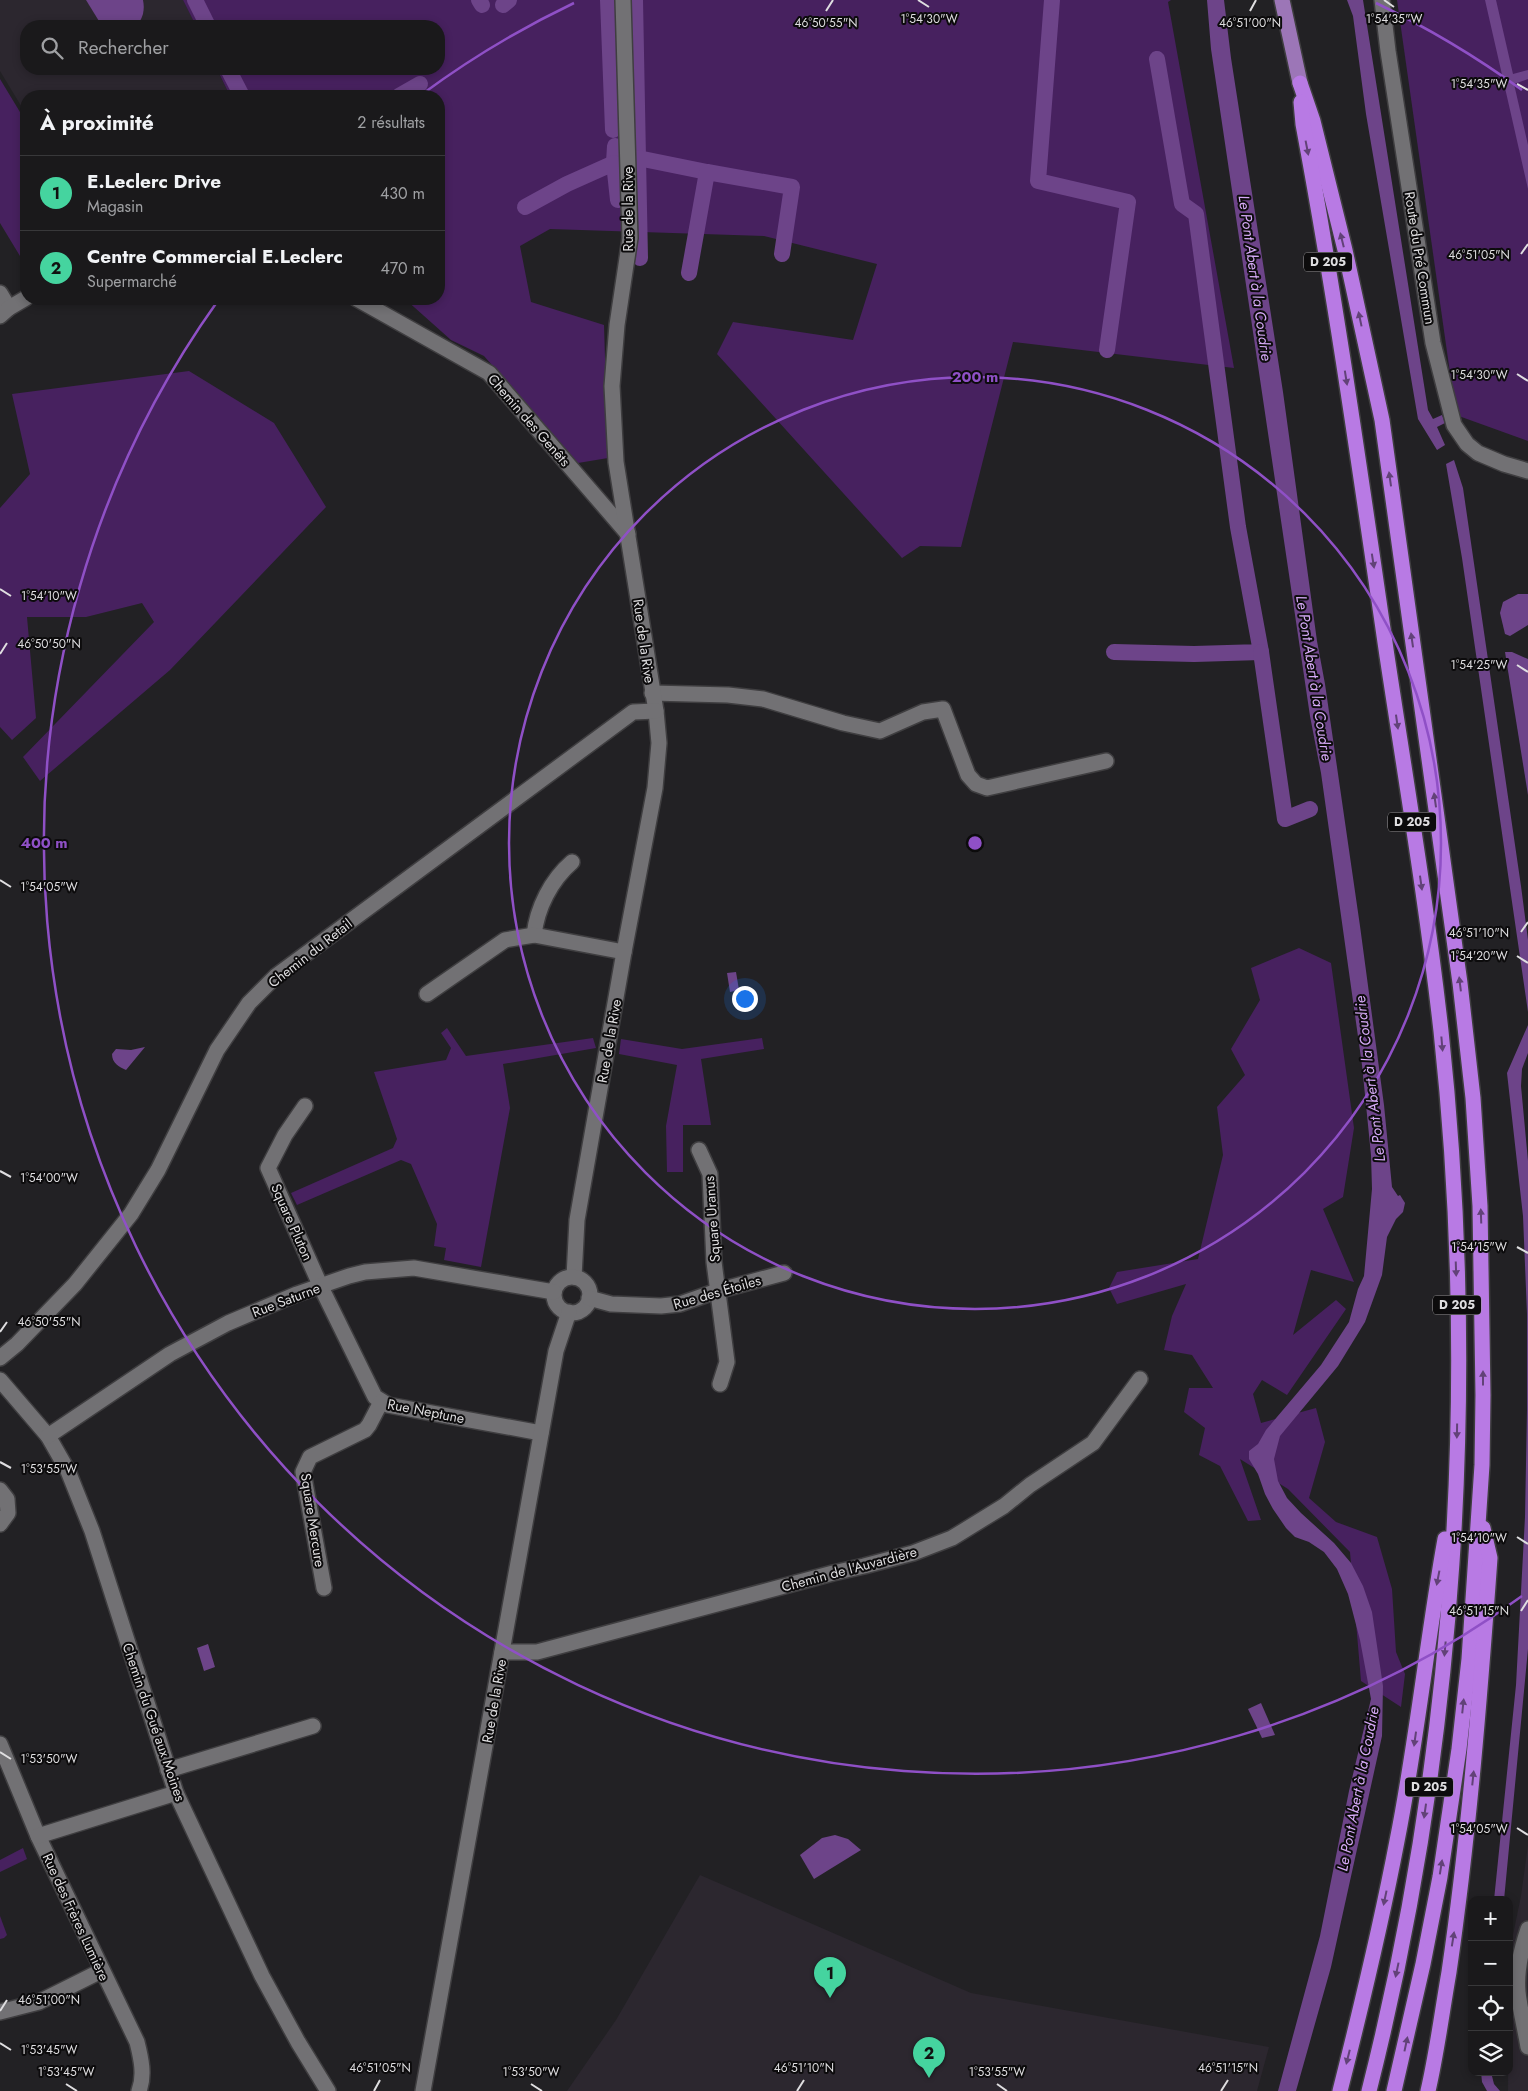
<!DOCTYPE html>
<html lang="fr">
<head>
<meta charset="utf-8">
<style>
	body { margin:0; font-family:Jost,sans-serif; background:#232224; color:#f1f3f6 }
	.controls { position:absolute; right:15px; bottom:15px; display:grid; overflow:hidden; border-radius:10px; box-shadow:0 2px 8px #0003 }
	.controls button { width:45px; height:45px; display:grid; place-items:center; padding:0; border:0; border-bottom:1px solid #38383a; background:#1a191b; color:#f1f3f6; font:25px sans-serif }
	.you { position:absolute; left:744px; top:998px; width:18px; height:18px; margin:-12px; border:4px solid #fff; border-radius:50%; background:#1a73e8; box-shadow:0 0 0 8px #1a73e833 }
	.badge { display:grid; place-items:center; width:32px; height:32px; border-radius:50%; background:#45d49f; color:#111; font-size:16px; font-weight:700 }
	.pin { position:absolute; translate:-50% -41px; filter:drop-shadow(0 1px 2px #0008) }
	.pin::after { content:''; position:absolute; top:26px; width:18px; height:15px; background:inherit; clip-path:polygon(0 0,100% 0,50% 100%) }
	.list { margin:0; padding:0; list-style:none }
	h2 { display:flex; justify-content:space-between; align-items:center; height:65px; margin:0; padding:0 20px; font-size:21px }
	h2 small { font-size:16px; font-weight:400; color:#9fa0a3 }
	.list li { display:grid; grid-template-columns:32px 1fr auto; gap:15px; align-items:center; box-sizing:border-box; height:75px; padding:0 20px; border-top:1px solid #38383a }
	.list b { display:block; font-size:19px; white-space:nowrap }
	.list p { margin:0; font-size:16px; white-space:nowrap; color:#9fa0a3 }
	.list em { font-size:16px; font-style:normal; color:#9fa0a3 }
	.icon { flex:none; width:28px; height:28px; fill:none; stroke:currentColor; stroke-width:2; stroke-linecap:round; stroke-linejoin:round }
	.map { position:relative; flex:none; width:1528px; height:2091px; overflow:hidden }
	.search { position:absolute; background:#1a191b; box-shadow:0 2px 8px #0003; left:20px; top:20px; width:425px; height:55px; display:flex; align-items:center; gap:12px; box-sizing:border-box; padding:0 18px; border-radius:20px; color:#9fa0a3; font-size:19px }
	.panel { position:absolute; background:#1a191b; box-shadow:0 2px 8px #0003; left:20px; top:90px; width:425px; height:215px; border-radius:20px }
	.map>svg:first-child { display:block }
	.built { fill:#2c272f }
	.green { fill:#47215f }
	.water { fill:#6d4489 }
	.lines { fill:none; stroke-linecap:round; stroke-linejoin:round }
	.canal { stroke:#6d4489; stroke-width:16 }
	.street-casing { stroke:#3f3e40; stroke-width:18 }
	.primary-casing { stroke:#3f3e40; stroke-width:18 }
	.highway-casing { stroke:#3f3e40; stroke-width:18 }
	.street { stroke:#727174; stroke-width:15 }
	.primary { stroke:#9c76b7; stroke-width:15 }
	.highway { stroke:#b87ae4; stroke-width:15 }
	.oneway { fill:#624278 }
	.ticks { fill:none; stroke:#dfdee0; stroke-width:2 }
	.ring { fill:none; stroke:#8f50c6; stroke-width:2.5 }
	.labels { text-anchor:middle; stroke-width:4; stroke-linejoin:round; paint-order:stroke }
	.shield { fill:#0c0b0c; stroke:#a09fa0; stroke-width:1 }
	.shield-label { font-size:12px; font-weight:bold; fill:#dfdee0 }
	.street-label { font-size:14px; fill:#dfdee0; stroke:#0c0b0c }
	.water-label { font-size:15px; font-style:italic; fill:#d6aaf7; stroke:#0c0b0c }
	.ticks-label { font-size:12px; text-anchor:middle; fill:#dfdee0; stroke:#0c0b0c; stroke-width:4; stroke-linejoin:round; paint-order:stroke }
	.centre { fill:#8f50c6; stroke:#0c0b0c; stroke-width:2.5 }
	.ring-label { font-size:15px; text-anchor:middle; font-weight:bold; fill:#8f50c6; stroke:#0c0b0c; stroke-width:4; stroke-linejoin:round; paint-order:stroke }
</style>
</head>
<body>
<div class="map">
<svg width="1528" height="2091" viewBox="0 0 1528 2091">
	<rect width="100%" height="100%" fill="#222124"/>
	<g class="built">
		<polygon points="0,0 183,0 196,26 26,26 26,69 217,69 230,96 26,96 26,114 0,71"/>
		<polygon points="1528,1845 1528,2091 1508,2091 1509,1954 1521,1896"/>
		<polygon points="700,1875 971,1993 1269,2047 1257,2091 567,2091 616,2020"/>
	</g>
	<g class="green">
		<polygon points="183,0 1171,0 1168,2 1234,368 1013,342 961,547 920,546 902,558 717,354 733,322 853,340 877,264 764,236 550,229 520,246 531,302 604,325 608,458 578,463 484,356 451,340 405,299 439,299 439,96 230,96 217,69 439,69 439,26 196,26"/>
		<polygon points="1397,0 1528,0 1528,441 1456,415"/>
		<polygon points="0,79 26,122 26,266 0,223"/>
		<polygon points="189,371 274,423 326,507 170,670 40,781 23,757 154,622 142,603 86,617 27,617 36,718 12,740 0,727 0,508 30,474 12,394"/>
		<polygon points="1299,948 1331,963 1354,1128 1343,1197 1323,1209 1354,1282 1311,1270 1293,1335 1336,1300 1346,1309 1287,1395 1262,1380 1253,1394 1261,1423 1316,1408 1325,1442 1309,1498 1336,1522 1377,1537 1392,1589 1396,1652 1405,1674 1401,1707 1361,1681 1350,1552 1288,1489 1240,1459 1261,1520 1248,1521 1220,1466 1199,1455 1205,1428 1184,1412 1189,1388 1213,1388 1192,1355 1164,1350 1172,1316 1186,1284 1117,1304 1109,1288 1117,1272 1198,1259 1223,1155 1217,1107 1245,1075 1231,1049 1260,1000 1251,968"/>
		<polygon points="447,1028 466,1056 593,1038 596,1048 503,1064 510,1108 481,1267 444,1260 446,1248 434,1246 437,1224 411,1164 401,1160 297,1205 291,1193 393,1148 397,1139 374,1072 446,1060 451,1048 441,1033"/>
		<polygon points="762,1038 764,1049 701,1059 711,1125 683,1125 683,1172 667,1172 666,1126 677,1065 619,1054 621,1039 682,1049"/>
		<polygon points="23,1848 27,1859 0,1872 0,1860"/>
		<polygon points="0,1916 7,1935 4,1938 0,1939"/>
	</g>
	<g class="water">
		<path d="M86 0H143C145 10 143 19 136 26H102Z"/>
		<polygon points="1207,0 1224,0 1231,58 1283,392 1317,641 1325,684 1360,926 1384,1105 1392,1187 1398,1196 1400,1195 1405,1203 1403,1212 1396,1219 1387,1237 1382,1275 1365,1322 1338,1366 1280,1436 1274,1459 1278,1481 1287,1498 1301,1513 1334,1543 1351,1563 1363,1586 1372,1612 1383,1686 1382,1736 1331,1967 1296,2091 1278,2091 1320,1936 1349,1791 1371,1699 1360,1640 1348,1594 1337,1569 1324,1552 1309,1542 1295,1537 1286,1528 1273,1509 1265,1494 1258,1474 1249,1459 1249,1451 1258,1444 1266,1430 1321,1365 1349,1322 1358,1289 1364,1276 1372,1189 1371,1155 1362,1065 1321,773 1310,716 1211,49"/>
		<polygon points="1347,0 1363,0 1428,410 1433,419 1442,415 1445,423 1437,427 1445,445 1437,450 1418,419 1366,114 1353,16"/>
		<polygon points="1485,0 1496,0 1513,74 1528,70 1528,79 1514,84 1528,145 1528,189"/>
		<polygon points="1454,460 1463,488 1521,886 1528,940 1528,1012 1462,558 1446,464"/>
		<polygon points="1518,594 1528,594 1528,625 1510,636 1505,634 1500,613 1503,602"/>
		<polygon points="1505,652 1512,652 1528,659 1528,795"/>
		<polygon points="736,972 739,990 730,992 727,973"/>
		<polygon points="1528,1025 1528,1053 1522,1069 1521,1086 1528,1161 1528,1649 1504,1900 1494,1900 1516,1685 1525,1517 1527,1410 1527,1314 1523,1216 1507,1073"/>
		<path d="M145 1047 126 1070C119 1067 112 1063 112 1054L116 1049 131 1050Z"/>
		<polygon points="208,1644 215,1667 204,1671 197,1648"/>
		<polygon points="1261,1703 1275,1735 1262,1738 1248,1709"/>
		<polygon points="835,1835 848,1839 861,1850 814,1879 800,1855 822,1838"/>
		<polygon points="1481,2072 1491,2072 1494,2084 1500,2091 1487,2091 1482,2082"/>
	</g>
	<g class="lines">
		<g class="canal">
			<polyline points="195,0 208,26"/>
			<polyline points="479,0 482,5"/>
			<polyline points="608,0 613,130"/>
			<polyline points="635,0 638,158"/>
			<polyline points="1052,0 1038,181 1128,202 1107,350"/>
			<polyline points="503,5 509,0"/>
			<polyline points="228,69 242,96"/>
			<polyline points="399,96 420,84"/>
			<polyline points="614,163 615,146"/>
			<polyline points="525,207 567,184 614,163 618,200"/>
			<polyline points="640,258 638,158 707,172"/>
			<polyline points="689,273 707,172 792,187 782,254"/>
			<polyline points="1114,652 1194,654 1261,652 1238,527 1196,214 1182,204 1157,59"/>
			<polyline points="1261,652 1285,819 1310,809"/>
		</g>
		<defs>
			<g id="street">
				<polyline points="1382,0 1388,51 1433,343 1454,425 1467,444 1478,453 1504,464 1528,471"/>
				<polyline points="0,293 9,308"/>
				<polyline points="357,299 489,373 628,534"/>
				<polyline points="0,316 9,308 26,298"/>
				<polyline points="652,693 728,695 763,699 843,723 880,731 923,712 943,709 968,775 976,784 987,788 1106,761"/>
				<path d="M534 935C537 908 551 880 572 862"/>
				<polyline points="427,994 505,940 534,935 624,952"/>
				<polyline points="305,1106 285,1135 268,1168 321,1287 375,1397 388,1405 541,1433"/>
				<polyline points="699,1150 710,1174 714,1262 727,1362 720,1384"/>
				<polyline points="574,1277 577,1220 624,952 655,788 659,743 656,711 616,462 612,386 617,325 630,238 623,0"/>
				<circle cx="572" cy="1295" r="18"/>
				<polyline points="589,1298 611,1304 661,1306 680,1304 717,1291 784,1273"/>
				<polyline points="0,1358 17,1344 75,1284 131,1214 158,1170 217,1050 249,1003 276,976 633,712 656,711"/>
				<polyline points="0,1380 48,1436 68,1471 92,1531 176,1793 262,1976 298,2042 328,2091"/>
				<polyline points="48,1436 170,1354 228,1323 297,1294 349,1276 365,1272 414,1268 554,1292"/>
				<polyline points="0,1490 7,1499 8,1513 0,1524"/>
				<polyline points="324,1588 303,1472 310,1457 365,1430 369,1425 381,1402"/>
				<polyline points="502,1652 537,1652 833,1573 864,1566 913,1553 952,1538 1004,1506 1030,1485 1093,1443 1140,1379"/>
				<path d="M0 1744 38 1836 137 2042C141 2058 145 2075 139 2091"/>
				<polyline points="168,1770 313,1726"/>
				<polyline points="38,1836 176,1793"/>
				<path d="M1528 1929C1521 1950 1516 1970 1518 1992 1520 2010 1525 2029 1528 2047"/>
				<polyline points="0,2012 39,2002 101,1971"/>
				<polyline points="423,2091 556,1351 569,1312"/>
			</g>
			<polyline id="primary" points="1282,0 1300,83"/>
			<g id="highway">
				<polyline points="1300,83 1313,121 1345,250 1382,420 1460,983 1473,1098 1480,1206 1483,1395 1482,1465 1469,1659 1459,1749 1440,1877 1423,1964 1394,2091"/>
				<path d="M1301 102 1303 124C1336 300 1361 478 1387 656 1406 781 1427 906 1441 1031 1479 1384 1456 1747 1369 2091"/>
				<path d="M1340 2091C1361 2008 1381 1925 1397 1841 1417 1741 1427 1639 1445 1539"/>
				<path d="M1428 2091C1437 2052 1442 2012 1449 1972 1469 1835 1480 1697 1490 1558L1483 1528"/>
			</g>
		</defs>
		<use href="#street" class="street-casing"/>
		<use href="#primary" class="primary-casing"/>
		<use href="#highway" class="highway-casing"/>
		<use href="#street" class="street"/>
		<use href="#primary" class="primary"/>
		<use href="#highway" class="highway"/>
	</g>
	<defs><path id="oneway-solid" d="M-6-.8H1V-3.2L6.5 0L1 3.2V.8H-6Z" transform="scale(1.25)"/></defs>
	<g class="oneway">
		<use href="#oneway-solid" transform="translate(1307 148) rotate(79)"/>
		<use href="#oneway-solid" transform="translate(1342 240) rotate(-104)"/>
		<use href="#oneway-solid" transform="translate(1360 319) rotate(-102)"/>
		<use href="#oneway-solid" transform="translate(1346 378) rotate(81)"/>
		<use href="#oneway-solid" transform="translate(1390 479) rotate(-98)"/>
		<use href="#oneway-solid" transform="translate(1373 561) rotate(81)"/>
		<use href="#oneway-solid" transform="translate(1412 640) rotate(-98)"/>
		<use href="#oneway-solid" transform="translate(1397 722) rotate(82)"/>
		<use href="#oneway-solid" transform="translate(1435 800) rotate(-98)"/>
		<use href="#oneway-solid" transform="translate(1421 883) rotate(82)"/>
		<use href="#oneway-solid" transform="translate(1460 984) rotate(-97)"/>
		<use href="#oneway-solid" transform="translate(1442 1044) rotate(85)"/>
		<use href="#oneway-solid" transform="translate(1481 1216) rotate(-92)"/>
		<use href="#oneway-solid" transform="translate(1456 1269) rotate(88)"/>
		<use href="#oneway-solid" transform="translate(1483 1378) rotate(-90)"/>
		<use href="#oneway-solid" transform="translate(1457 1431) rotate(91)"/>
		<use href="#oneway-solid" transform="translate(1438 1578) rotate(101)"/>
		<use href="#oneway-solid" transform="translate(1445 1649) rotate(95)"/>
		<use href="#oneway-solid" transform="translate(1463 1706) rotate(-84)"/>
		<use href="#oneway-solid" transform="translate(1415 1739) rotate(98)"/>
		<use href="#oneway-solid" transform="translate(1473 1778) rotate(-84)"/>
		<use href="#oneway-solid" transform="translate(1425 1811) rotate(98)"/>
		<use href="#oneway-solid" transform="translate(1441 1867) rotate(-81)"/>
		<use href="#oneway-solid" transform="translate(1385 1898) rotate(102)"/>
		<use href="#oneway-solid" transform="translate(1453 1939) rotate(-81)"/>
		<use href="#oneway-solid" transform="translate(1397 1970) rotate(102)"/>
		<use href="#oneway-solid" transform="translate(1406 2044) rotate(-78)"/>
		<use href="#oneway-solid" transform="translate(1348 2057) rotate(104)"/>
	</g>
	<path class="ticks" d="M918 0 929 7M1384 0 1394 7M826 11 833 0M1250 11 1256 0M1517 84 1528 90M1521 254 1528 244M1517 374 1528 381M0 589 11 596M0 654 7 643M1517 665 1528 672M0 880 11 887M1521 932 1528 922M1517 956 1528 963M0 1171 11 1177M1517 1247 1528 1253M0 1332 7 1322M0 1462 11 1468M1517 1537 1528 1544M1521 1611 1528 1600M0 1752 11 1759M1517 1828 1528 1835M0 2011 7 2000M0 2043 11 2050M66 2084 77 2091M531 2084 542 2091M997 2084 1007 2091M374 2091 380 2080M797 2091 804 2080M1221 2091 1228 2080"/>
	<g class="ring">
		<circle cx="975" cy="843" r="466"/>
		<path d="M1522 1596A931 931 0 0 1 217 302M421 95A931 931 0 0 1 574 3M1376 3A931 931 0 0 1 1522 90"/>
	</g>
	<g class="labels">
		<g class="shield">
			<rect x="1304" y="252.5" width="48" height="19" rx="4"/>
			<rect x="1388" y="812.5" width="48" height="19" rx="4"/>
			<rect x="1433" y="1295.5" width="48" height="19" rx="4"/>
			<rect x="1405" y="1777.5" width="48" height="19" rx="4"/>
		</g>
		<g class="shield-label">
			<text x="1328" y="266">D 205</text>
			<text x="1412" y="826">D 205</text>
			<text x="1457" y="1309">D 205</text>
			<text x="1429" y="1791">D 205</text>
		</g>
		<g class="street-label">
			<text transform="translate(628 209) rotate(-90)" y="5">Rue de la Rive</text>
			<text transform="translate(1420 258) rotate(81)" y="5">Route du Pré Commun</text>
			<text transform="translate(529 420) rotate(49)" y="5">Chemin des Genêts</text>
			<text transform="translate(644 641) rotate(82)" y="5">Rue de la Rive</text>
			<text transform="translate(310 953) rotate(-38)" y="5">Chemin du Retail</text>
			<text transform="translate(609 1041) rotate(-80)" y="5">Rue de la Rive</text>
			<text transform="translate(712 1219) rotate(-94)" y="5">Square Uranus</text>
			<text transform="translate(292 1222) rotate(66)" y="5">Square Pluton</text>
			<text transform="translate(717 1292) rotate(-16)" y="5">Rue des Étoiles</text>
			<text transform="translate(286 1300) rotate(-21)" y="5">Rue Saturne</text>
			<text transform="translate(426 1411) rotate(11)" y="5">Rue Neptune</text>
			<text transform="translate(313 1520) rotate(81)" y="5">Square Mercure</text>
			<text transform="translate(849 1569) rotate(-15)" y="5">Chemin de l'Auvardière</text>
			<text transform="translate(494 1701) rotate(-80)" y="5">Rue de la Rive</text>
			<text transform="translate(154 1722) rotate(71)" y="5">Chemin du Gué aux Moines</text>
			<text transform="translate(76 1917) rotate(65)" y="5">Rue des Frères Lumière</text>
		</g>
		<g class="water-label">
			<text transform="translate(1255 278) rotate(82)" y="5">Le Pont Abert à la Coudrie</text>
			<text transform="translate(1314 678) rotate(81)" y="5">Le Pont Abert à la Coudrie</text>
			<text transform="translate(1370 1079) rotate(-97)" y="5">Le Pont Abert à la Coudrie</text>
			<text transform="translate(1358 1789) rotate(-79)" y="5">Le Pont Abert à la Coudrie</text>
		</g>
	</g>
	<g class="ticks-label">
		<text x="929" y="23">1°54'30"W</text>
		<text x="1394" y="23">1°54'35"W</text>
		<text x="826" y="27">46°50'55"N</text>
		<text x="1250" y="27">46°51'00"N</text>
		<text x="1479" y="88">1°54'35"W</text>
		<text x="1479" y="259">46°51'05"N</text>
		<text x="1479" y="379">1°54'30"W</text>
		<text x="49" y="600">1°54'10"W</text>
		<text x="49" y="648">46°50'50"N</text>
		<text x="1479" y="669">1°54'25"W</text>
		<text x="49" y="891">1°54'05"W</text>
		<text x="1479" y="937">46°51'10"N</text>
		<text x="1479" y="960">1°54'20"W</text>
		<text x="49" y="1182">1°54'00"W</text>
		<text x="1479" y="1251">1°54'15"W</text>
		<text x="49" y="1326">46°50'55"N</text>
		<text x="49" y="1473">1°53'55"W</text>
		<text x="1479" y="1542">1°54'10"W</text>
		<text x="1479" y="1615">46°51'15"N</text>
		<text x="49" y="1763">1°53'50"W</text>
		<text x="1479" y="1833">1°54'05"W</text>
		<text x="49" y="2004">46°51'00"N</text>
		<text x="49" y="2054">1°53'45"W</text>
		<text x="380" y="2072">46°51'05"N</text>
		<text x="804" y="2072">46°51'10"N</text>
		<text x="1228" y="2072">46°51'15"N</text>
		<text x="66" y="2076">1°53'45"W</text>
		<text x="531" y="2076">1°53'50"W</text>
		<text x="997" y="2076">1°53'55"W</text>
	</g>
	<circle cx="975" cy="843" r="8" class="centre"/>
	<g class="ring-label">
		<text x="975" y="382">200 m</text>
		<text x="44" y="848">400 m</text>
	</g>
</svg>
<div class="controls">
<button>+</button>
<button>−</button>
<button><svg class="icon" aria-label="locate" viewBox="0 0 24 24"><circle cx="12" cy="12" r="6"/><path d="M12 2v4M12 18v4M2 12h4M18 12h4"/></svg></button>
<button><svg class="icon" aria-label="layers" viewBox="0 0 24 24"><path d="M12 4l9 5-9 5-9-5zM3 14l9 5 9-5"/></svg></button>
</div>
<div class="you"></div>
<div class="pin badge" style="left:830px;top:1998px">1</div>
<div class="pin badge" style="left:929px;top:2078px">2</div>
<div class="search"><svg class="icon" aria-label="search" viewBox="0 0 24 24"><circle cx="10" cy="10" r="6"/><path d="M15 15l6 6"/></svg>Rechercher</div>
<section class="panel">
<h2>À proximité<small>2 résultats</small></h2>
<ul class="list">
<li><span class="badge">1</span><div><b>E.Leclerc Drive</b><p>Magasin</p></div><em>430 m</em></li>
<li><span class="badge">2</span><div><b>Centre Commercial E.Leclerc</b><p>Supermarché</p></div><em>470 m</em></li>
</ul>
</section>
</div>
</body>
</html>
